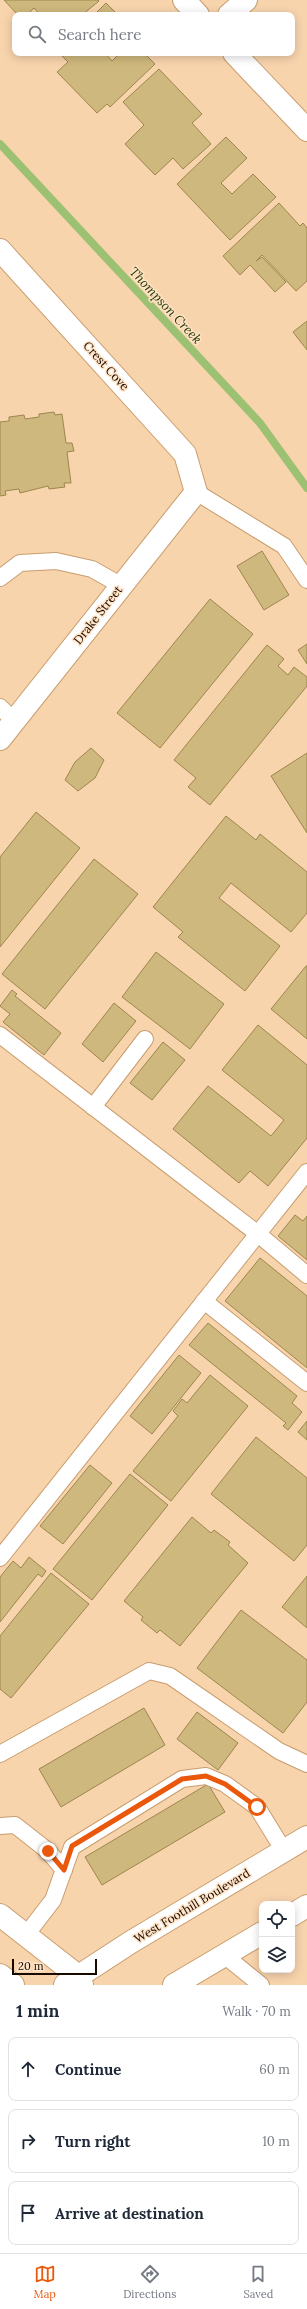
<!DOCTYPE html>
<html lang="en">
<head>
<meta charset="utf-8">
<style>
	body { margin:0; font-family:Lora,serif; background:#f2f2f3; color:#1f2937 }
	.controls { position:absolute; right:12px; bottom:12px; display:grid; overflow:hidden; border-radius:8px; box-shadow:0 2px 10px #0003 }
	.controls button { width:36px; height:36px; display:grid; place-items:center; padding:0; border:0; border-bottom:1px solid #e0e1e3; background:#fff; color:#1f2937; font:20px sans-serif }
	.scale { position:absolute; left:12px; bottom:10px; width:85px; box-sizing:border-box; padding-left:4px; border:2px solid #180900; border-top:0; font-size:11px; line-height:14px; white-space:nowrap; color:#180900; -webkit-text-stroke:3px #ffe3c6; paint-order:stroke }
	.stop { position:absolute; width:12px; height:12px; margin:-9px; border:3px solid #ea580c; border-radius:50%; background:#fff }
	.stop.end { background:#ea580c; border-color:#fff; box-shadow:0 1px 4px #0008 }
	.list { margin:0; padding:0; list-style:none }
	h2 { display:flex; justify-content:space-between; align-items:center; height:52px; margin:0; padding:0 16px; font-size:17px }
	h2 small { font-size:13px; font-weight:400; color:#747a83 }
	.list li { display:grid; grid-template-columns:26px 1fr auto; gap:12px; align-items:center; box-sizing:border-box; height:64px; margin:0 8px 8px; padding:0 8px; border:1px solid #e0e1e3; border-radius:8px }
	.list b { display:block; font-size:15px; white-space:nowrap }
	.list em { font-size:13px; font-style:normal; color:#747a83 }
	.icon { flex:none; width:22px; height:22px; fill:none; stroke:currentColor; stroke-width:2; stroke-linecap:round; stroke-linejoin:round }
	.map { position:relative; flex:none; width:307px; height:1985px; overflow:hidden }
	.search { position:absolute; background:#fff; box-shadow:0 2px 10px #0003; left:12px; right:12px; top:12px; height:44px; display:flex; align-items:center; gap:10px; box-sizing:border-box; padding:0 14px; border-radius:8px; color:#747a83; font-size:15px }
	.sheet { height:268px; background:#fff }
	nav { display:flex; justify-content:space-around; align-items:center; box-sizing:border-box; height:56px; border-top:1px solid #e0e1e3; background:#fff; font-size:11px; color:#747a83 }
	nav a { display:grid; justify-items:center; gap:2px }
	nav .on { color:#ea580c }
	.map>svg:first-child { display:block }
	.lines { fill:none; stroke-linecap:round; stroke-linejoin:round }
	.stream { stroke:#9dc173; stroke-width:8 }
	.building { fill:#cfb87d; stroke:#9d864d }
	.service-casing { stroke:#c89d6e; stroke-width:18 }
	.minor-casing { stroke:#c89d6e; stroke-width:24 }
	.primary-casing { stroke:#c89d6e; stroke-width:24 }
	.service { stroke:#fff; stroke-width:16 }
	.minor { stroke:#fff; stroke-width:22 }
	.primary { stroke:#fff; stroke-width:22 }
	.route { stroke:#ea580c; stroke-width:5 }
	.labels { text-anchor:middle; stroke-width:3; stroke-linejoin:round; paint-order:stroke }
	.street-label { font-size:12px; fill:#180900; stroke:#ffe3c6 }
	.water-label { font-size:13px; font-style:italic; fill:#253a00; stroke:#ffe3c6 }
</style>
</head>
<body>
<div class="map">
<svg width="307" height="1985" viewBox="0 0 307 1985">
	<rect width="100%" height="100%" fill="#f8d4ad"/>
	<g class="lines">
		<polyline class="stream" points="0,144 260,423 307,488"/>
	</g>
	<g class="building">
		<polygon points="4,0 98,0 99,1 82,15 64,15 62,13 60,15 40,15 34,8 27,15 18,15"/>
		<polygon points="106,3 118,15 94,15"/>
		<polygon points="59,53 105,53 112,61 120,53 144,53 155,64 110,107 107,104 97,113 57,72 68,62"/>
		<polygon points="159,69 202,114 192,123 211,144 183,169 173,158 155,175 125,144 144,125 123,102"/>
		<polygon points="226,137 247,158 221,183 232,194 253,174 276,197 230,240 177,184"/>
		<polygon points="279,203 300,226 303,223 307,228 307,281 296,291 262,255 256,261 262,257 286,282 275,292 250,265 240,275 223,256"/>
		<polygon points="307,321 307,350 293,332"/>
		<polygon points="54,412 55,415 62,414 66,443 72,443 74,451 67,452 71,483 64,483 65,487 49,489 48,486 20,493 19,489 5,491 6,495 0,496 0,422 9,421 9,417 24,415 25,419 39,417 39,414"/>
		<polygon points="262,551 289,595 264,610 237,566"/>
		<polygon points="210,599 253,634 160,748 117,713"/>
		<polygon points="307,644 307,664 298,650"/>
		<polygon points="267,645 284,659 278,666 288,675 294,667 307,677 307,686 210,805 188,787 196,778 174,760"/>
		<polygon points="91,748 104,760 95,778 78,791 65,780 75,762"/>
		<polygon points="307,753 307,833 271,776"/>
		<polygon points="36,812 80,848 0,947 0,857"/>
		<polygon points="226,816 256,840 260,834 307,872 307,913 291,932 231,883 219,898 280,946 245,991 178,937 183,932 153,907"/>
		<polygon points="94,859 138,894 45,1009 2,974"/>
		<polygon points="156,952 224,1004 190,1049 122,997"/>
		<polygon points="306,966 307,966 307,1039 271,1009"/>
		<polygon points="12,990 17,994 15,996 61,1033 44,1055 3,1022 10,1014 0,1006"/>
		<polygon points="114,1003 136,1021 103,1062 82,1044"/>
		<polygon points="258,1025 307,1065 307,1138 268,1186 250,1171 239,1183 173,1129 208,1086 271,1136 284,1120 222,1070"/>
		<polygon points="163,1042 185,1060 152,1100 130,1083"/>
		<polygon points="295,1215 303,1221 307,1216 307,1260 278,1236"/>
		<polygon points="260,1258 307,1296 307,1368 225,1301"/>
		<polygon points="208,1323 297,1396 292,1403 302,1412 288,1430 283,1426 286,1423 189,1345"/>
		<polygon points="179,1355 201,1373 152,1434 130,1416"/>
		<polygon points="210,1375 248,1406 171,1501 133,1471 178,1416 173,1411 182,1399 187,1403"/>
		<polygon points="307,1421 307,1440 298,1432"/>
		<polygon points="256,1437 307,1478 307,1545 294,1561 211,1494"/>
		<polygon points="90,1465 112,1483 63,1544 40,1526"/>
		<polygon points="130,1474 168,1505 92,1600 53,1569"/>
		<polygon points="192,1517 211,1533 214,1530 230,1542 228,1545 248,1563 180,1646 160,1630 157,1633 141,1620 143,1617 124,1601"/>
		<polygon points="29,1557 46,1571 42,1577 38,1574 0,1622 0,1577 13,1561 21,1568"/>
		<polygon points="51,1573 89,1604 11,1698 0,1689 0,1636"/>
		<polygon points="307,1576 307,1628 282,1607"/>
		<polygon points="241,1610 307,1660 307,1702 283,1733 197,1668"/>
		<polygon points="144,1708 165,1745 61,1807 39,1769"/>
		<polygon points="197,1712 238,1743 218,1770 177,1739"/>
		<polygon points="208,1784 225,1812 102,1885 85,1857"/>
	</g>
	<g class="lines">
		<defs>
			<g id="service">
				<polyline points="196,492 284,546 307,580"/>
				<polyline points="0,578 20,563 56,561 92,569 122,586"/>
				<polyline points="0,707 14,721"/>
				<polyline points="0,1035 258,1234 307,1275"/>
				<polyline points="93,1107 145,1039"/>
				<polyline points="204,1301 307,1383"/>
				<polyline points="0,1558 307,1172"/>
				<polyline points="0,1754 149,1671 170,1676 279,1751 307,1764"/>
				<polyline points="0,1826 15,1825 48,1851 64,1870"/>
				<polyline points="26,1935 53,1900 72,1847 182,1779 206,1776 225,1784 257,1807 284,1851"/>
				<polyline points="224,1955 261,1985"/>
			</g>
			<g id="minor">
				<polyline points="184,0 198,15"/>
				<polyline points="229,15 246,0"/>
				<polyline points="234,53 307,130"/>
				<polyline points="0,250 185,454 196,492 0,739"/>
			</g>
			<g id="primary">
				<polyline points="0,1915 78,1976 82,1985"/>
				<polyline points="292,1915 307,1906"/>
				<polyline points="0,1975 13,1985"/>
				<polyline points="65,1985 131,1942 307,1837"/>
				<polyline points="174,1985 262,1933"/>
			</g>
		</defs>
		<use href="#service" class="service-casing"/>
		<use href="#minor" class="minor-casing"/>
		<use href="#primary" class="primary-casing"/>
		<use href="#service" class="service"/>
		<use href="#minor" class="minor"/>
		<use href="#primary" class="primary"/>
	</g>
	<g class="lines">
		<polyline class="route" points="48,1851 64,1870 72,1846 182,1779 206,1776 225,1784 257,1807"/>
	</g>
	<g class="labels">
		<g class="street-label">
			<text transform="translate(106 366) rotate(48)" y="4">Crest Cove</text>
			<text transform="translate(98 615) rotate(-52)" y="4">Drake Street</text>
			<text transform="translate(192 1906) rotate(-31)" y="4">West Foothill Boulevard</text>
		</g>
		<g class="water-label">
			<text transform="translate(166 305) rotate(47)" y="5">Thompson Creek</text>
		</g>
	</g>
</svg>
<div class="controls">
<button><svg class="icon" aria-label="locate" viewBox="0 0 24 24"><circle cx="12" cy="12" r="6"/><path d="M12 2v4M12 18v4M2 12h4M18 12h4"/></svg></button>
<button><svg class="icon" aria-label="layers" viewBox="0 0 24 24"><path d="M12 4l9 5-9 5-9-5zM3 14l9 5 9-5"/></svg></button>
</div>
<div class="scale">20 m</div>
<div class="stop" style="left:257px;top:1807px"></div>
<div class="stop end" style="left:48px;top:1851px"></div>
<div class="search"><svg class="icon" aria-label="search" viewBox="0 0 24 24"><circle cx="10" cy="10" r="6"/><path d="M15 15l6 6"/></svg>Search here</div>
</div>
<section class="sheet">
<h2>1 min<small>Walk · 70 m</small></h2>
<ul class="list">
<li><svg class="icon" aria-label="ahead" viewBox="0 0 24 24"><path d="M12 20V5M6 11l6-6 6 6"/></svg><div><b>Continue</b></div><em>60 m</em></li>
<li><svg class="icon" aria-label="right" viewBox="0 0 24 24"><path d="M7 20v-9h11M14 6l5 5-5 5"/></svg><div><b>Turn right</b></div><em>10 m</em></li>
<li><svg class="icon" aria-label="arrive" viewBox="0 0 24 24"><path d="M6 21V4h12l-3 4 3 4H6"/></svg><div><b>Arrive at destination</b></div></li>
</ul>
</section>
<nav>
<a class="on"><svg class="icon" aria-label="map" viewBox="0 0 24 24"><path d="M3 6l6-2 6 2 6-2v14l-6 2-6-2-6 2zM9 4v14M15 6v14"/></svg>Map</a>
<a><svg class="icon" aria-label="directions" viewBox="0 0 24 24"><path d="M12 3l9 9-9 9-9-9zM9 14v-3h6M13 9l2 2-2 2"/></svg>Directions</a>
<a><svg class="icon" aria-label="saved" viewBox="0 0 24 24"><path d="M7 4h10v16l-5-4-5 4z"/></svg>Saved</a>
</nav>
</body>
</html>
